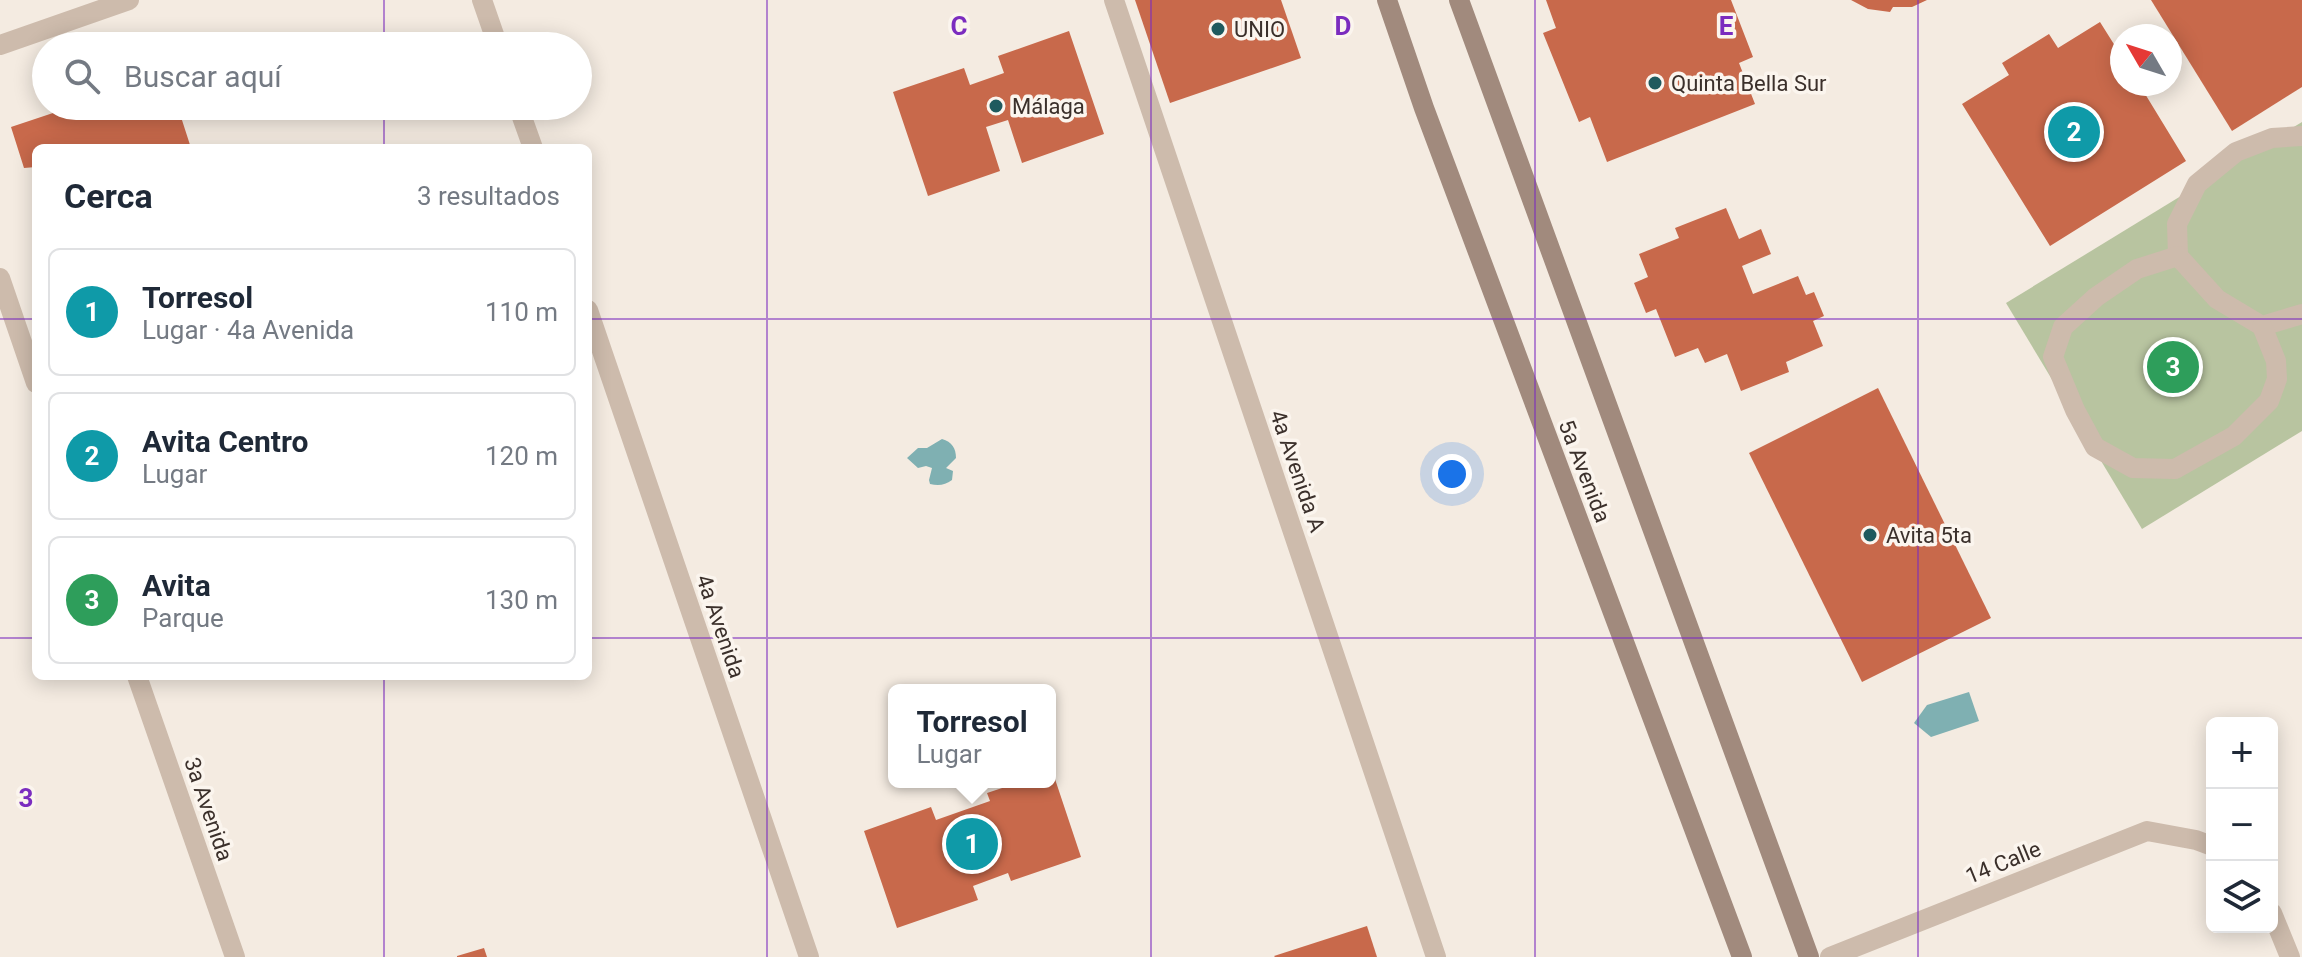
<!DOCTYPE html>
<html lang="es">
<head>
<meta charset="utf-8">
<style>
	body { margin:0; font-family:Roboto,sans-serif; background:#f6f6f7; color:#1f2937 }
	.controls { position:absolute; right:24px; bottom:24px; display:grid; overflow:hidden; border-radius:12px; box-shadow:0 4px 20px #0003 }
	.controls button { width:72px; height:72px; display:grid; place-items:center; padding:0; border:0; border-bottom:2px solid #e0e1e3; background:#fff; color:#1f2937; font:40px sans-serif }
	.compass { position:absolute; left:2110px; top:24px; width:72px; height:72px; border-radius:50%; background:#fff; box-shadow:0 4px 20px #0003; rotate:309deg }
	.you { position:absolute; left:1452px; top:474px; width:28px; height:28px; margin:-20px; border:6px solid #fff; border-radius:50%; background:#1a73e8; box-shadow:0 0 0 12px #1a73e833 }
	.badge { display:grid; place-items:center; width:52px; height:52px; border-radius:50%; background:#b45309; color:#fff; font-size:26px; font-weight:700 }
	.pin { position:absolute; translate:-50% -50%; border:4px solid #fff; box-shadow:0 2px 8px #0006 }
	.popup { position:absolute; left:888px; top:684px; width:168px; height:104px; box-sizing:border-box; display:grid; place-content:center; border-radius:12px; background:#fff; filter:drop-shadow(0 2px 6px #0005); font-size:26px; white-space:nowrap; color:#747a83 }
	.popup b { font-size:30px; color:#1f2937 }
	.popup::after { content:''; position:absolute; left:50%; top:100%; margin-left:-16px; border:16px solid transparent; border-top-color:#fff }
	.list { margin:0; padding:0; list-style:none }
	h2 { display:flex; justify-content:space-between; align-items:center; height:104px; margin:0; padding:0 32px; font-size:34px }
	h2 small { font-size:26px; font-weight:400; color:#747a83 }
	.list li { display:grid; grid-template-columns:52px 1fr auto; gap:24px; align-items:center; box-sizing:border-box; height:128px; margin:0 16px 16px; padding:0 16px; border:2px solid #e0e1e3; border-radius:12px }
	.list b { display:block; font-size:30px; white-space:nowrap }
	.list p { margin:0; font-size:26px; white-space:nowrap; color:#747a83 }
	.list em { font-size:26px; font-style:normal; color:#747a83 }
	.icon { flex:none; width:44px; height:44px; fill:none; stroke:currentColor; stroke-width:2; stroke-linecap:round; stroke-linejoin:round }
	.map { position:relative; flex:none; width:2302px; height:957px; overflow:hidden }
	.search { position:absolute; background:#fff; box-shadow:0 4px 20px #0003; left:32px; top:32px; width:560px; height:88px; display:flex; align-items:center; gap:20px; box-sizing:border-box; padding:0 28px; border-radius:44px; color:#747a83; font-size:30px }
	.panel { position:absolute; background:#fff; box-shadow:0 4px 20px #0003; left:32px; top:144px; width:560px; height:536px; border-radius:12px }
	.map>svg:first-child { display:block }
	.green { fill:#b8c4a0 }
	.water { fill:#7fb0b2 }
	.building { fill:#c8694b }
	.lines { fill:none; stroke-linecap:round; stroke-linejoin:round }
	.lane { stroke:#cdbbac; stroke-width:20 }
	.street { stroke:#cdbbac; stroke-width:20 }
	.secondary { stroke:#a18a7d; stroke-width:20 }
	.grid { fill:none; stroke:#7b2cbf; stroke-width:2; stroke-opacity:0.55 }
	.poi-dot { fill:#1f5a5e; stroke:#fbf5ee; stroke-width:3 }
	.labels { text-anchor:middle; stroke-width:7; stroke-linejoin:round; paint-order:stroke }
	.poi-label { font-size:22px; fill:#3b302b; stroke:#fbf5ee; text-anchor:start }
	.street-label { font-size:22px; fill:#3b302b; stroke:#fbf5ee }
	.grid-label { font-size:26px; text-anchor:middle; font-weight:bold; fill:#7b2cbf; stroke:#fbf5ee; stroke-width:7; stroke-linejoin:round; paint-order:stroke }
</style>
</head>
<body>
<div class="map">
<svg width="2302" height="957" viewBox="0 0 2302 957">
	<rect width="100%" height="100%" fill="#f4ebe1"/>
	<polygon class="green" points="2302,122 2302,431 2142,529 2006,303"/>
	<g class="water">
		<path d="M942 439C952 442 956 448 956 458L946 468 953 471 952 480C945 485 939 486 930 484L929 480 932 468 926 466 918 468 907 458 918 448H927Z"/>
		<polygon points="1969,692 1979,721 1931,737 1914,723 1927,705"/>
	</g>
	<g class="building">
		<polygon points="1135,0 1281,0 1301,58 1170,103"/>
		<polygon points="1546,0 1731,0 1753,57 1739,63 1755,104 1607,162 1590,117 1579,122 1543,33 1556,28"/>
		<polygon points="1851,0 1927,0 1912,7 1893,7 1890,12 1868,9"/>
		<polygon points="2151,0 2302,0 2302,87 2232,131"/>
		<polygon points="2100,22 2122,57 2122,84 2139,84 2186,161 2050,246 1962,104 2009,75 2002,63 2049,34 2058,48"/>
		<polygon points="1069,31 1104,134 1022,163 1008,120 986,127 1000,171 928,196 893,92 964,68 970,85 1004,73 998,56"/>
		<polygon points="74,106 190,106 192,112 181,117 191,148 36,148 36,167 24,168 11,127"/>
		<polygon points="1726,208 1739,239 1761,229 1771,254 1742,266 1753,294 1798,276 1806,295 1814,292 1824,316 1813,321 1823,346 1786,362 1789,372 1741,391 1727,354 1705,363 1698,348 1675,357 1656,309 1646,313 1634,283 1648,277 1639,254 1679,238 1675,228"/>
		<polygon points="1878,388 1991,618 1862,682 1749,453"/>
		<polygon points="1051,767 1081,857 1011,881 1008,873 973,886 978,900 897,928 864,831 931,807 936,820 990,801 987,793 1020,782 1050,782"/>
		<polygon points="1367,926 1377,957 1275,957 1274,956"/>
		<polygon points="484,948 487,957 457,957 457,956"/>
	</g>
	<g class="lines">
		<g class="lane">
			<polyline points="2302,136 2272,138 2236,152 2197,184 2177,224 2178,256 2217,299 2262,326 2302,314"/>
			<polyline points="2178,256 2137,269 2096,297 2063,327 2053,357 2075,410 2095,447 2133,468 2175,469 2234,436 2269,401 2277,379 2276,361 2262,326"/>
		</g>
		<g class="street">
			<polyline points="482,0 498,46"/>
			<polyline points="1114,0 1436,957"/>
			<polyline points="0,45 129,0"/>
			<polyline points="518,106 533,148"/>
			<polyline points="0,278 36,383"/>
			<polyline points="588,310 809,957"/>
			<polyline points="137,676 235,957"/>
			<polyline points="2272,913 2290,957"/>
			<polyline points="1830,957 2147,831 2196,840 2212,846"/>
		</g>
		<g class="secondary">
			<polyline points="1387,0 1424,108 1742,957"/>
			<polyline points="1459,0 1809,957"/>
		</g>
	</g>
	<path class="grid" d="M384 0V46M767 0V957M1151 0V957M1535 0V957M1918 0V957M384 106V148M0 319H36M588 319H2302M0 638H36M588 638H2302M384 676V957"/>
	<g class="poi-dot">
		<circle cx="1218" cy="29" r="8"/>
		<circle cx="1655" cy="83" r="8"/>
		<circle cx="996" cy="106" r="8"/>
		<circle cx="1870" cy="535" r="8"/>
	</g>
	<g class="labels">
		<g class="poi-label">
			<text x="1234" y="37">UNIO</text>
			<text x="1671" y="91">Quinta Bella Sur</text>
			<text x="1012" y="114">Málaga</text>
			<text x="1886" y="543">Avita 5ta</text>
		</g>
		<g class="street-label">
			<text transform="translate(1298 471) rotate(71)" y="8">4a Avenida A</text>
			<text transform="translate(1585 471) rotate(69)" y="8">5a Avenida</text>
			<text transform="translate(721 626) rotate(71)" y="8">4a Avenida</text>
			<text transform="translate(209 809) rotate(71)" y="8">3a Avenida</text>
			<text transform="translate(2003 862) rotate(-22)" y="8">14 Calle</text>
		</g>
	</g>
	<g class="grid-label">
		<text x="959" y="35">C</text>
		<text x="1343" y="35">D</text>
		<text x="1726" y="35">E</text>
		<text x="26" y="807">3</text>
	</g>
</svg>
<div class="controls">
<button>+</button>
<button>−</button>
<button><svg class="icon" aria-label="layers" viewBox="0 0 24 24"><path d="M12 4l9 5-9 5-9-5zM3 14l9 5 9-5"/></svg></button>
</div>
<svg class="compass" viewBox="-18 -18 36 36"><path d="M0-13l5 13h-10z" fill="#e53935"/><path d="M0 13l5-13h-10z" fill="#747a83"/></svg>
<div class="you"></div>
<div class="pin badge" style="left:972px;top:844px;background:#0f9aa8">1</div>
<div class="popup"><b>Torresol</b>Lugar</div>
<div class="pin badge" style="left:2074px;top:132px;background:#0f9aa8">2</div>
<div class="pin badge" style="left:2173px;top:367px;background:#2e9e5b">3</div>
<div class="search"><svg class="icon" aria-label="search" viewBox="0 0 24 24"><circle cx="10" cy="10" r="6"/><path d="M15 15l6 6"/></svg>Buscar aquí</div>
<section class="panel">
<h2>Cerca<small>3 resultados</small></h2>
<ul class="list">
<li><span class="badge" style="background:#0f9aa8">1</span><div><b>Torresol</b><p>Lugar · 4a Avenida</p></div><em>110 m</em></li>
<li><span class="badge" style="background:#0f9aa8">2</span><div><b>Avita Centro</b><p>Lugar</p></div><em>120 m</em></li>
<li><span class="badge" style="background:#2e9e5b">3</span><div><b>Avita</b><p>Parque</p></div><em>130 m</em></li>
</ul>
</section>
</div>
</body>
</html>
